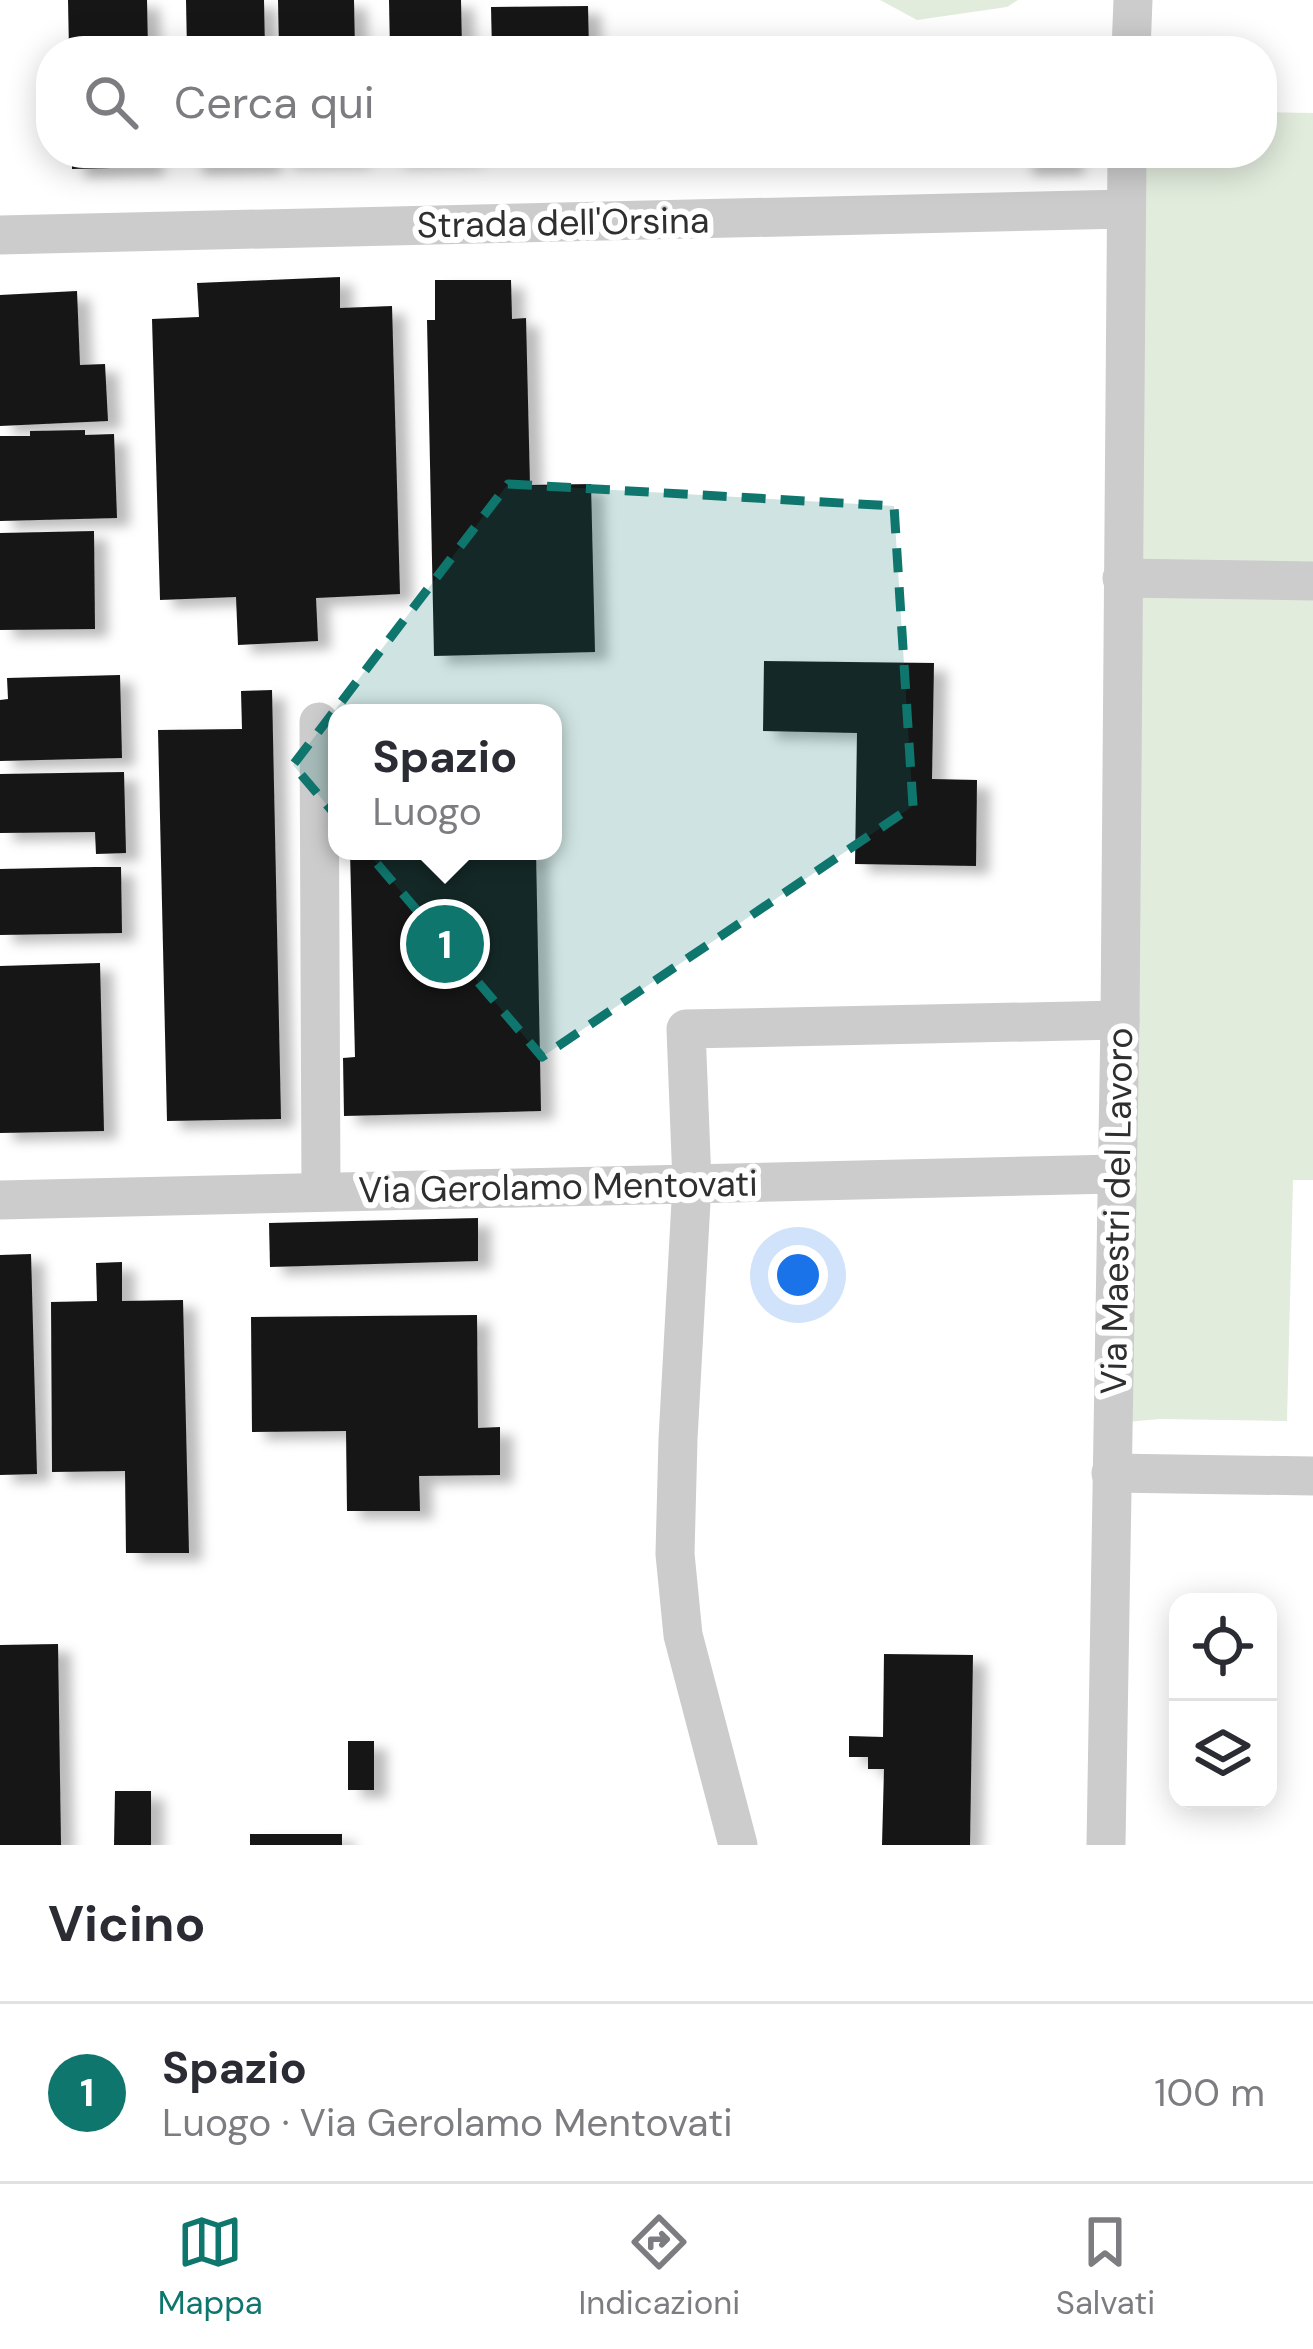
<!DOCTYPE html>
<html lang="it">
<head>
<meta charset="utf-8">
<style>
	body { margin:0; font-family:"DM Sans",sans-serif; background:#f7f7f7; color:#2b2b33 }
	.controls { position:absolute; right:36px; bottom:36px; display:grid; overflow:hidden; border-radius:24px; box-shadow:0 6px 30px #0003 }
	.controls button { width:108px; height:108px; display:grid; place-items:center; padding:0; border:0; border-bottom:3px solid #e1e1e2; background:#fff; color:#2b2b33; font:60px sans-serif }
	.you { position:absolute; left:798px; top:1275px; width:42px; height:42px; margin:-30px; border:9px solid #fff; border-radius:50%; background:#1a73e8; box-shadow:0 0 0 18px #1a73e833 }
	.badge { display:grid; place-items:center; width:78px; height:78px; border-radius:50%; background:#0f766e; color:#fff; font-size:39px; font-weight:700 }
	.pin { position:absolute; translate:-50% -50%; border:6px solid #fff; box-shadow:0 3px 12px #0006 }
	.popup { position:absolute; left:328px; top:704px; width:234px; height:156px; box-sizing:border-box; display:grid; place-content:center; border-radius:24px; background:#fff; filter:drop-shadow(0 3px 9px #0005); font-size:39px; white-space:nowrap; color:#7c7c81 }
	.popup b { font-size:45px; color:#2b2b33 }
	.popup::after { content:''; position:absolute; left:50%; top:100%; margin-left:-24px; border:24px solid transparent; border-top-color:#fff }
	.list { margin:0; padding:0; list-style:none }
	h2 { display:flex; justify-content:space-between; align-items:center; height:156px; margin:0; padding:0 48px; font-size:51px }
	h2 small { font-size:39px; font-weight:400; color:#7c7c81 }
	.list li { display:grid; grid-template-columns:78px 1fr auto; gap:36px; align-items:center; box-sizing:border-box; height:180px; padding:0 48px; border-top:3px solid #e1e1e2 }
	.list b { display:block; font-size:45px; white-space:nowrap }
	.list p { margin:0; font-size:39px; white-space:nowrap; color:#7c7c81 }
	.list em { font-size:39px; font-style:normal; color:#7c7c81 }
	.icon { flex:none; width:66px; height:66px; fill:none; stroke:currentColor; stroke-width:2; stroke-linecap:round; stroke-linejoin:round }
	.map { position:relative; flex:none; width:1313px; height:1845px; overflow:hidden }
	.search { position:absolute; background:#fff; box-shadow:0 6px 30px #0003; left:36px; right:36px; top:36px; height:132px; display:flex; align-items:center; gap:30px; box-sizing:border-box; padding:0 42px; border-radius:48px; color:#7c7c81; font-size:45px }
	.sheet { height:336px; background:#fff }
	nav { display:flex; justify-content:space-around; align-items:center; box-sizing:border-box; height:168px; border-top:3px solid #e1e1e2; background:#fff; font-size:33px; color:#7c7c81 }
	nav a { display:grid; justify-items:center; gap:6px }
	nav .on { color:#0f766e }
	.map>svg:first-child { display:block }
	.green { fill:#e2ecdd }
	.building { fill:#161616; filter:url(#shadow) }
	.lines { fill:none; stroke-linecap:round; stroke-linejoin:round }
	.minor { stroke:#ccc; stroke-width:39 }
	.marked { fill:#0f766e; fill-opacity:0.2; stroke:#0f766e; stroke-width:9; stroke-dasharray:24 15; stroke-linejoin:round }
	.labels { text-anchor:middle; stroke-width:12; stroke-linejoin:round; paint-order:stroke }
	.street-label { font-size:36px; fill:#2f2f2f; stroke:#fff }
</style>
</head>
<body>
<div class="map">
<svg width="1313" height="1845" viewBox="0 0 1313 1845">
	<defs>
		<filter id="shadow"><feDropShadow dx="13" dy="8" stdDeviation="6" flood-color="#0004"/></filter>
	</defs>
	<rect width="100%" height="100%" fill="#fff"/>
	<g class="green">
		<polygon points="880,0 1018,0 1007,7 917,20"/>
		<polygon points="1262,112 1313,113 1313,1180 1293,1180 1287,1421 1160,1419 1115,1423 1130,153 1262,153"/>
	</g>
	<g class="building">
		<polygon points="68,0 147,0 148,51 69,51"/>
		<polygon points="186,0 264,0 265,51 187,51"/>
		<polygon points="278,0 354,0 355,51 279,51"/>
		<polygon points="389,0 461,0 462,51 390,51"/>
		<polygon points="588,6 589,51 492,51 491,7"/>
		<polygon points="72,153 150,153 151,167 72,169"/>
		<polygon points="190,153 268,153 268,164 190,166"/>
		<polygon points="281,153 357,153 357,159 281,160"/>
		<polygon points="392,153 469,153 470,157 393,159"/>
		<polygon points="1020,153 1070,153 1071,166 1020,167"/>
		<polygon points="340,277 340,308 392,306 400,594 316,598 318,641 238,645 236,597 160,600 152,319 199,317 197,283"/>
		<polygon points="435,280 511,280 512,319 526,318 530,485 591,484 595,652 434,656 427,320 435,320"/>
		<polygon points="77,291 80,365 105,364 108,421 0,426 0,295"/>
		<polygon points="85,430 85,435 114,434 117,518 0,521 0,436 30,436 30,431"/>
		<polygon points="94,531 95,629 0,630 0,533"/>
		<polygon points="764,661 934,663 932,779 977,780 976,866 855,864 857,733 763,731"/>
		<polygon points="120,675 122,758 0,761 0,700 8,699 7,678"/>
		<polygon points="272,690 281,1119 167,1121 158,730 242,729 241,691"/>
		<polygon points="124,772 126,853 96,854 95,832 0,833 0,774"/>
		<polygon points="350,851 536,851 541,1111 344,1116 343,1058 355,1057"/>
		<polygon points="95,867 121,867 122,933 0,935 0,869"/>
		<polygon points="100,963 104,1131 0,1133 0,966"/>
		<polygon points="478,1218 478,1261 270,1267 269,1223"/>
		<polygon points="31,1254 37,1474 0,1475 0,1255"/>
		<polygon points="122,1262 122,1301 183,1300 189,1553 126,1553 125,1471 52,1472 51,1302 97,1301 96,1263"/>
		<polygon points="477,1315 478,1428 500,1427 500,1475 419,1476 420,1511 347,1511 346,1431 252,1432 251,1317"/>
		<polygon points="58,1644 61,1845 0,1845 0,1645"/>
		<polygon points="884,1654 973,1655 970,1845 882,1845 884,1769 868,1769 868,1757 849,1757 849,1736 883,1737"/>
		<rect x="348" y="1741" width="26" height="49"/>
		<polygon points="115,1791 151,1791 151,1845 114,1845"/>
		<rect x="250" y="1834" width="92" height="11"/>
	</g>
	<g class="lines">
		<g class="minor">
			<polyline points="1131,51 1133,0"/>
			<polyline points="0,235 1126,209"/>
			<polyline points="1122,578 1313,581"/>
			<polyline points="319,722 321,1192"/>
			<polyline points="0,1200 1116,1174"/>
			<polyline points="1111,1473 1313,1476"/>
			<polyline points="738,1845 683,1635 675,1554 678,1439 692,1183 686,1029 1120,1020"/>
			<polyline points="1106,1845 1120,1020 1127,153"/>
		</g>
	</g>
	<path class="marked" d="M508 484 894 506 913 806 542 1057 293 765Z"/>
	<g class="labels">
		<g class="street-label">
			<text transform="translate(563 222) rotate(-1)" y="13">Strada dell'Orsina</text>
			<text transform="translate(558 1186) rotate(-1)" y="13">Via Gerolamo Mentovati</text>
			<text transform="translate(1116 1211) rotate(-89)" y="13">Via Maestri del Lavoro</text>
		</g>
	</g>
</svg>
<div class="controls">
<button><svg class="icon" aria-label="locate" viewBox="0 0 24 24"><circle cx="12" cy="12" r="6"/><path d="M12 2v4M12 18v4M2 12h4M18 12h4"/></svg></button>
<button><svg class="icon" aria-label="layers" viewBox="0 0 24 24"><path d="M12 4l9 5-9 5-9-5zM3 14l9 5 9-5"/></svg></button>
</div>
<div class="you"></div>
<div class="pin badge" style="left:445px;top:944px">1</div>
<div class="popup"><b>Spazio</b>Luogo</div>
<div class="search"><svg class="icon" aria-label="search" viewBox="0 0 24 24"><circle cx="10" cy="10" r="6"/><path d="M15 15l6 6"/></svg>Cerca qui</div>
</div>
<section class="sheet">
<h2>Vicino<small></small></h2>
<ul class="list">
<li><span class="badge">1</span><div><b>Spazio</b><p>Luogo · Via Gerolamo Mentovati</p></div><em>100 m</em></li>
</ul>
</section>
<nav>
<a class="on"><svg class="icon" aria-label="map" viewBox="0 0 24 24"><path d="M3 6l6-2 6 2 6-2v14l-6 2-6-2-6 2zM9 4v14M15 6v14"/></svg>Mappa</a>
<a><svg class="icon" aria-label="directions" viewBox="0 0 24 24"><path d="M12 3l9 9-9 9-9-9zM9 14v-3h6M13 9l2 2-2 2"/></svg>Indicazioni</a>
<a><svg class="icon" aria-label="saved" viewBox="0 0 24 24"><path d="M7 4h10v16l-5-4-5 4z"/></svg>Salvati</a>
</nav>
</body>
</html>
